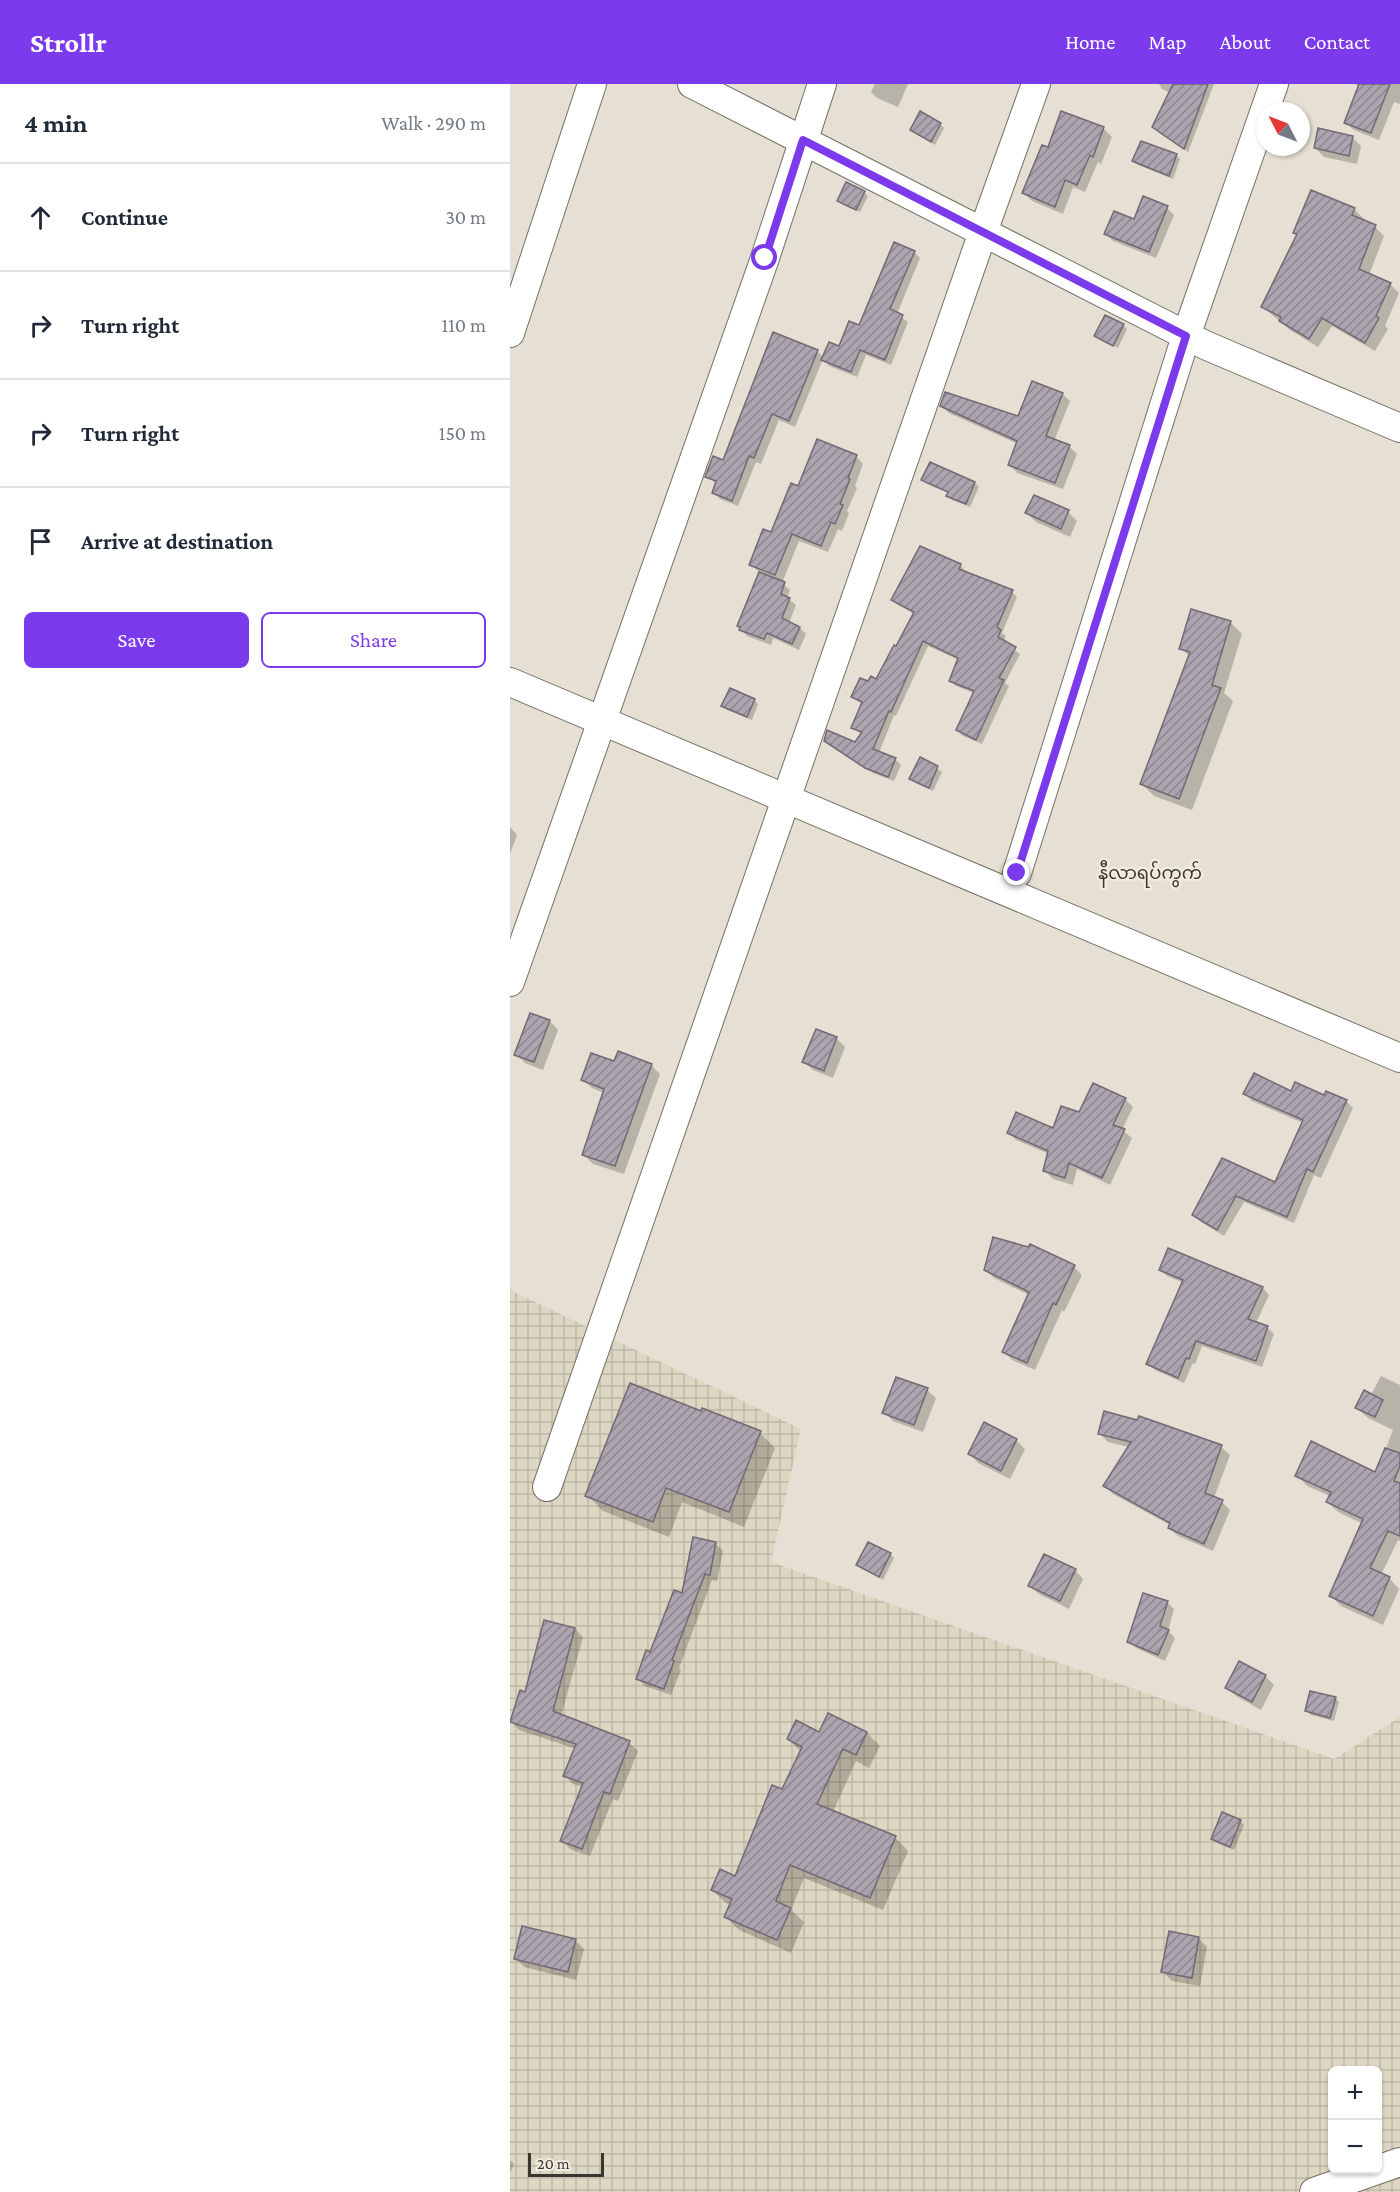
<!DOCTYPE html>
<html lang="en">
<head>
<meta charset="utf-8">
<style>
	body { margin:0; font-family:"Crimson Pro","Noto Sans Myanmar",serif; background:#f6f6f7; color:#1f2937 }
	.controls { position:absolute; right:18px; bottom:18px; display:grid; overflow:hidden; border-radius:9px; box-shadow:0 2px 4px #0004 }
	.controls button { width:54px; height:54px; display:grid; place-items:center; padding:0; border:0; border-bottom:2px solid #e0e1e3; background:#fff; color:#1f2937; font:30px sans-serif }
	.compass { position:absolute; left:746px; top:18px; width:54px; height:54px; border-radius:50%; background:#fff; box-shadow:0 2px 4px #0004; rotate:312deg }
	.scale { position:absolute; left:18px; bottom:15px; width:76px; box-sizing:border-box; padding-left:6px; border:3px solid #383631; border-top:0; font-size:16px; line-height:21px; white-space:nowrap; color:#383631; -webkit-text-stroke:4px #f2ede0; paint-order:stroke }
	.stop { position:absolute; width:18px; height:18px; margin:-14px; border:4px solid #7c3aed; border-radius:50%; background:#fff }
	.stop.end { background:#7c3aed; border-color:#fff; box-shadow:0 2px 6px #0008 }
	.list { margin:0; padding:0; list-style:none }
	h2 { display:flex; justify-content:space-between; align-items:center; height:78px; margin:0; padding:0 24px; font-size:26px }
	h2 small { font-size:20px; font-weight:400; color:#747a83 }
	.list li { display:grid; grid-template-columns:39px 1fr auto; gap:18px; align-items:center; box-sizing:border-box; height:108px; padding:0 24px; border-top:2px solid #e0e1e3 }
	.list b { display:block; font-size:22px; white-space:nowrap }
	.list em { font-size:20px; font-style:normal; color:#747a83 }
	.actions { display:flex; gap:12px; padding:18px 24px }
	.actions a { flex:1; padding:14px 0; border:2px solid #7c3aed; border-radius:9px; text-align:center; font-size:21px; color:#7c3aed }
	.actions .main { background:#7c3aed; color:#fff }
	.icon { flex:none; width:33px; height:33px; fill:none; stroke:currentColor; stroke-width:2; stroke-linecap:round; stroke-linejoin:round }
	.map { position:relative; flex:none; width:890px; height:2108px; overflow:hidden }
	header { display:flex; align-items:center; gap:36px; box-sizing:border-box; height:84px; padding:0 30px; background:#7c3aed; color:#fff }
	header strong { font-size:28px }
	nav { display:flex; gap:33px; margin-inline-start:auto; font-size:21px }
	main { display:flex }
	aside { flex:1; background:#fff }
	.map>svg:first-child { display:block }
	.industrial { fill:url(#industrial-grid); fill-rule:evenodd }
	.shadow { fill:#0003 }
	.building { fill:url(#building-hatch); stroke:#716a75; stroke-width:1.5 }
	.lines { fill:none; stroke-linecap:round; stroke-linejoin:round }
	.minor-casing { stroke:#747064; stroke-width:30 }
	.minor { stroke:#fff; stroke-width:28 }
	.route { stroke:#7c3aed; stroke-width:8 }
	.labels { text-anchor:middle; stroke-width:4.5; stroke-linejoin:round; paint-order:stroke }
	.quarter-label { font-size:18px; fill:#3a372c; stroke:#f2ede0 }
</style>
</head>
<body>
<header>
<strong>Strollr</strong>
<nav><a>Home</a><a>Map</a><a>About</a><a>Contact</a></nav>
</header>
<main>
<aside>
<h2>4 min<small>Walk · 290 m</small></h2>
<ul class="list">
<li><svg class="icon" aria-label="ahead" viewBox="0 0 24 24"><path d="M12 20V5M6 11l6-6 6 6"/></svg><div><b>Continue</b></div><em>30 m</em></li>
<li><svg class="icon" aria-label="right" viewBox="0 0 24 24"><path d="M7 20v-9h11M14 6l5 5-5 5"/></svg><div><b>Turn right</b></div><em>110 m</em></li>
<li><svg class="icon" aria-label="right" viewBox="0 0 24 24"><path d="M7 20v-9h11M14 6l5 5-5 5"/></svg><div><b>Turn right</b></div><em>150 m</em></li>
<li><svg class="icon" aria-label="arrive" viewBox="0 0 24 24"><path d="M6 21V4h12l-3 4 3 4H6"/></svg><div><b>Arrive at destination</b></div></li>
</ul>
<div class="actions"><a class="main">Save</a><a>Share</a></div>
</aside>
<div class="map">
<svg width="890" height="2108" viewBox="0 0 890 2108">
	<defs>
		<pattern id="industrial-grid" width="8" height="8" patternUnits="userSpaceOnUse" patternTransform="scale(1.5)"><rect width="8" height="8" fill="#ddd6c2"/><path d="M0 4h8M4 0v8" fill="none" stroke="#beb8a7"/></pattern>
		<pattern id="building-hatch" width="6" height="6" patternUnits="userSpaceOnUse" patternTransform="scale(1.5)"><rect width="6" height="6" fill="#aca4af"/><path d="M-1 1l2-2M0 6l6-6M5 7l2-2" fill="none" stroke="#8d868f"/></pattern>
	</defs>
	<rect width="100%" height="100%" fill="#e5e0d3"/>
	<path class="industrial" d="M0 1206 291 1345 261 1478 824 1675 890 1633V2108H0ZM822 1986H868V2086H822Z"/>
	<g class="shadow">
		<polygon points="365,0 398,0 388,23 367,14 361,8"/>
		<polygon points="649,0 704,0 678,68 643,43 660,9 652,5"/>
		<polygon points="845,0 890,0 890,20 884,18 869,56 844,46 835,38 849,3"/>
		<polygon points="552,29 594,45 602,53 591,80 588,78 575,108 563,103 553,130 522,117 514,109 538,65"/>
		<polygon points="430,40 434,44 425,61 401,46"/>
		<polygon points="842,53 851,62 847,80 814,73 805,64"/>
		<polygon points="666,71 670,75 663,95 628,81 624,77"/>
		<polygon points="354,108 358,112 350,128 333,121 329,117"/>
		<polygon points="657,124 664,131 646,174 603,157 596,150"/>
		<polygon points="844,125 854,135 852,137 865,143 874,152 859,191 880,200 889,209 875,242 878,245 865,267 822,242 808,263 780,246 753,223 788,151 785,148"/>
		<polygon points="404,168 410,174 387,230 398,238 381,281 356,271 347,293 319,282 313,275 285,343 269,336 251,380 246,378 228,422 210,415 203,408 207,400 197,392 214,378 307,267 314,274 329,264 350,243"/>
		<polygon points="613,241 617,245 608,264 586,252"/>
		<polygon points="552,310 560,317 544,357 559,362 567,370 553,405 507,389 500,381 508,360 439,329 432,322 509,334"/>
		<polygon points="346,372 353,380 345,402 347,404 337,427 339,429 332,447 328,445 318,468 289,457 272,499 280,506 277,514 286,521 279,539 290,544 296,550 289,566 263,554 261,561 237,552 231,545 250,489 241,480 262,450 289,404"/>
		<polygon points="420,380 465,399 469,403 460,423 442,416 438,412 439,409 417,400 413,396"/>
		<polygon points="524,413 558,428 567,437 560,453 526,438 517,429"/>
		<polygon points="450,481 455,487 455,489 502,508 507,513 492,549 496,552 493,558 510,570 495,599 499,602 472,660 453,652 447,646 464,609 446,602 440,597 449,576 418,562 386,632 384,631 369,669 385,675 391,681 384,697 363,689 315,657 346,660 352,651 343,644 352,620 342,612 359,599 367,597 387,564 404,530 388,521 383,516"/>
		<polygon points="720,538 732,550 714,609 723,617 682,726 644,712 632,700 680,573 671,564"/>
		<polygon points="220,606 244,616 248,620 242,636 217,626 213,622"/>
		<polygon points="410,675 432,688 423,707 405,699 401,695"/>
		<polygon points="0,743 7,751 0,770"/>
		<polygon points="21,931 40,937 48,946 33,986 15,979 6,970"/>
		<polygon points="306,947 327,955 335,963 323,994 303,986 294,978"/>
		<polygon points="105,979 141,981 150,990 114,1090 83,1080 74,1071 94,1009 82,1004 73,996"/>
		<polygon points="782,1009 836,1017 843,1024 811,1094 804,1091 784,1139 734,1118 714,1152 691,1138 684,1131 713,1076 765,1100 793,1039 742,1017 735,1010"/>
		<polygon points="615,1015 623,1023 612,1046 622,1054 600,1101 567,1085 563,1101 543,1095 535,1087 539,1070 506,1056 499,1048 543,1046 569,1030"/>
		<polygon points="659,1166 753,1204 759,1211 746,1239 757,1243 764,1250 752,1283 692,1262 685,1280 683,1279 674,1299 645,1286 638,1280 674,1199 657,1192 650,1186"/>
		<polygon points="564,1183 572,1191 554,1228 552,1226 525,1286 502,1276 494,1268 519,1211 484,1194 476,1186"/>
		<polygon points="871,1292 890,1301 890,1457 888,1456 871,1491 879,1494 889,1505 873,1541 831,1522 821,1512 853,1440 828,1428 818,1418 820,1412 797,1402 787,1391 866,1390 883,1346 858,1334 847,1324 861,1311"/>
		<polygon points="417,1306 426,1314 413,1348 383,1337 374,1328"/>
		<polygon points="192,1329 250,1349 265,1364 234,1443 172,1418 159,1453 93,1427 77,1411"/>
		<polygon points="629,1334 711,1363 720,1371 704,1414 712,1418 720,1426 703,1467 668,1452 659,1444 660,1441 603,1410 595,1402 619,1363 598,1358 590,1350 628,1337"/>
		<polygon points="506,1356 515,1365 500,1395 468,1379 460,1370"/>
		<polygon points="205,1459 213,1467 207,1497 202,1496 169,1584 171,1586 161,1611 135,1602 127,1594 173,1511"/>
		<polygon points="380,1470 384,1474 373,1496 348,1481"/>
		<polygon points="565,1486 573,1495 559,1525 529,1510 520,1502"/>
		<polygon points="657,1518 664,1525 658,1547 665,1554 655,1577 626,1564 619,1557"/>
		<polygon points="65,1545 73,1553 51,1632 119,1659 128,1667 108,1717 103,1715 80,1772 60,1765 52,1756 73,1703 63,1700 55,1692 66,1665 9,1646 1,1637 16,1610"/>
		<polygon points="755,1592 764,1601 751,1626 726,1612 717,1604"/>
		<polygon points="825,1614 829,1618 824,1637 801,1631 797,1627"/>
		<polygon points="357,1649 370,1662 359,1684 346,1677 323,1728 385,1753 398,1767 373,1826 294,1794 281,1826 294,1838 281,1869 229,1846 216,1833 221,1821 216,1819 202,1806 226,1794 273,1707 291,1668 278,1655 309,1650"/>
		<polygon points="730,1737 734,1741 724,1766 707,1759 703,1755"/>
		<polygon points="688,1854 697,1863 690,1902 662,1897 653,1888"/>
		<polygon points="65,1856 74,1865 66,1896 14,1883 5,1874"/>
		<polygon points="0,2076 4,2080 0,2089"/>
	</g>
	<g class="building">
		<polygon points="663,0 698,0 674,65 642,43"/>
		<polygon points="849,0 880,0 861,49 834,39"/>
		<polygon points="410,27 431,39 421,58 400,46"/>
		<polygon points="551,27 594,43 583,73 580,71 567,101 555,96 545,123 512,109 532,61 538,63"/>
		<polygon points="808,44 843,52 839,72 804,64"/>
		<polygon points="631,57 667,70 659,92 622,77"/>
		<polygon points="336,98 355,107 346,126 327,117"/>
		<polygon points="801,106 845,124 842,131 866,141 849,185 881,199 866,232 869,234 855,259 812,234 799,255 769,237 771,233 751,223 787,150 783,149"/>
		<polygon points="633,112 658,122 639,168 594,150 604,127 624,135"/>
		<polygon points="384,158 405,167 380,225 393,231 375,276 350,266 341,288 311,276 319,258 329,262 339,237 349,241"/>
		<polygon points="595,231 614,240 603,262 584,252"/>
		<polygon points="263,248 308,266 279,337 262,330 244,374 239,372 222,417 202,409 206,397 195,393 203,372 213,376"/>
		<polygon points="522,297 553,309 536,352 560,361 545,399 498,381 507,357 430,322 435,308 508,332"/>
		<polygon points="307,355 347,371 338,394 340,395 330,420 333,421 325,440 321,438 311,462 282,450 265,491 239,481 253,445 261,448 281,399 288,402"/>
		<polygon points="420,378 465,398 456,420 436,412 438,408 411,396"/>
		<polygon points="524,411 559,426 551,445 515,429"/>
		<polygon points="410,462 451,480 449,485 503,506 487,543 491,546 488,553 506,563 489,594 494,596 466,656 446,646 464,607 439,597 448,574 413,557 381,628 379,627 363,665 386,674 378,693 355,684 314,657 317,646 345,658 352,648 341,644 352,618 341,613 350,594 358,597 361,592 366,595 384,561 386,562 404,528 381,516"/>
		<polygon points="249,488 275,498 271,510 280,514 272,534 290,543 282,560 257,549 254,555 229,546 230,543 227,542"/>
		<polygon points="681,525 721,537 702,601 711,604 669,715 630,700 680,568 669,565"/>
		<polygon points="220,604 245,615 237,633 211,622"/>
		<polygon points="410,673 428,682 419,704 399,695"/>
		<polygon points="20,929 40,936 24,978 4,971"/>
		<polygon points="306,945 327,953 314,987 292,978"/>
		<polygon points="108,967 142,980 105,1082 72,1071 94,1005 71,996 81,969 104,977"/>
		<polygon points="744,989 781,1007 785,998 814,1011 816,1007 837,1016 803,1088 797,1085 777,1133 726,1112 707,1146 682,1131 712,1074 765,1098 793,1036 733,1010"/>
		<polygon points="583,999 616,1014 603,1041 615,1045 592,1094 559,1079 555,1094 533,1087 538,1067 497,1049 506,1028 543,1044 551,1022 569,1028"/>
		<polygon points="483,1153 518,1163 520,1160 565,1181 546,1221 543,1219 517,1279 492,1268 519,1208 474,1186"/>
		<polygon points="658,1164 753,1203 738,1235 758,1242 746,1277 686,1257 679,1275 676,1274 668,1294 636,1280 673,1196 649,1186"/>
		<polygon points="386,1293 418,1304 404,1341 372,1329"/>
		<polygon points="120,1299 191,1327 192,1324 251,1347 219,1428 156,1404 143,1438 75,1412"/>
		<polygon points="854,1306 873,1316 865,1333 845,1324"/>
		<polygon points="594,1327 627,1336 629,1332 712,1361 695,1409 713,1416 694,1460 658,1444 660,1439 593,1402 621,1358 588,1350"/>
		<polygon points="474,1338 507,1355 491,1387 458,1370"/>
		<polygon points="801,1357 865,1388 875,1364 890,1369 890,1382 884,1397 890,1399 890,1452 878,1447 860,1484 880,1493 863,1532 819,1512 853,1435 816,1418 821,1408 785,1392"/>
		<polygon points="183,1453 206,1458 200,1491 195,1490 162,1576 164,1577 154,1605 126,1595 136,1566 140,1568 164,1506 172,1509"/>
		<polygon points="358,1458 381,1469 369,1493 346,1481"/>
		<polygon points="534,1470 566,1485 550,1517 518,1502"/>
		<polygon points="633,1509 658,1517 650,1542 659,1546 648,1571 617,1558"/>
		<polygon points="34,1536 65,1544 43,1627 120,1657 100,1710 94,1708 72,1765 50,1757 73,1699 53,1692 66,1660 0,1638 10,1606 15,1608"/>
		<polygon points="729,1577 756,1591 742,1618 715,1604"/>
		<polygon points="800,1607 826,1613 820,1634 795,1627"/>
		<polygon points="318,1629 357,1648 346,1671 333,1665 307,1720 386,1752 360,1814 280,1781 266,1817 281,1824 267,1856 214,1833 222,1815 201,1806 210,1785 225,1792 262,1701 272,1705 292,1663 277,1655 286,1636 309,1648"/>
		<polygon points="712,1728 731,1736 720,1763 701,1755"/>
		<polygon points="12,1842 66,1855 58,1888 4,1875"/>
		<polygon points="659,1847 689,1853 682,1894 651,1888"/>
	</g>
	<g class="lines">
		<defs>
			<g id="minor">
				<polyline points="182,0 695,261 890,344"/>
				<polyline points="0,249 82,0"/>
				<polyline points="0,598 890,974"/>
				<polyline points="507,789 676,252 764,0"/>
				<polyline points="0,898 255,174 312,0"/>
				<polyline points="37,1403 473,148 526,0"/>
				<polyline points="804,2108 890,2078"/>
			</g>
		</defs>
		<use href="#minor" class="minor-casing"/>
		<use href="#minor" class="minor"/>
	</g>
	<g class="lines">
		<polyline class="route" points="255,174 293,56 676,252 507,789"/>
	</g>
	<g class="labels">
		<g class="quarter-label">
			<text x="640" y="795">နီလာရပ်ကွက်</text>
		</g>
	</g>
</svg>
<div class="controls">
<button>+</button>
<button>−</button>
</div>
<svg class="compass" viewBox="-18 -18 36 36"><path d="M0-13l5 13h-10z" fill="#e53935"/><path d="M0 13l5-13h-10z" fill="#747a83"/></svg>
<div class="scale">20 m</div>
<div class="stop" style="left:255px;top:174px"></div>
<div class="stop end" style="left:507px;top:789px"></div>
</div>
</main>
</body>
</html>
